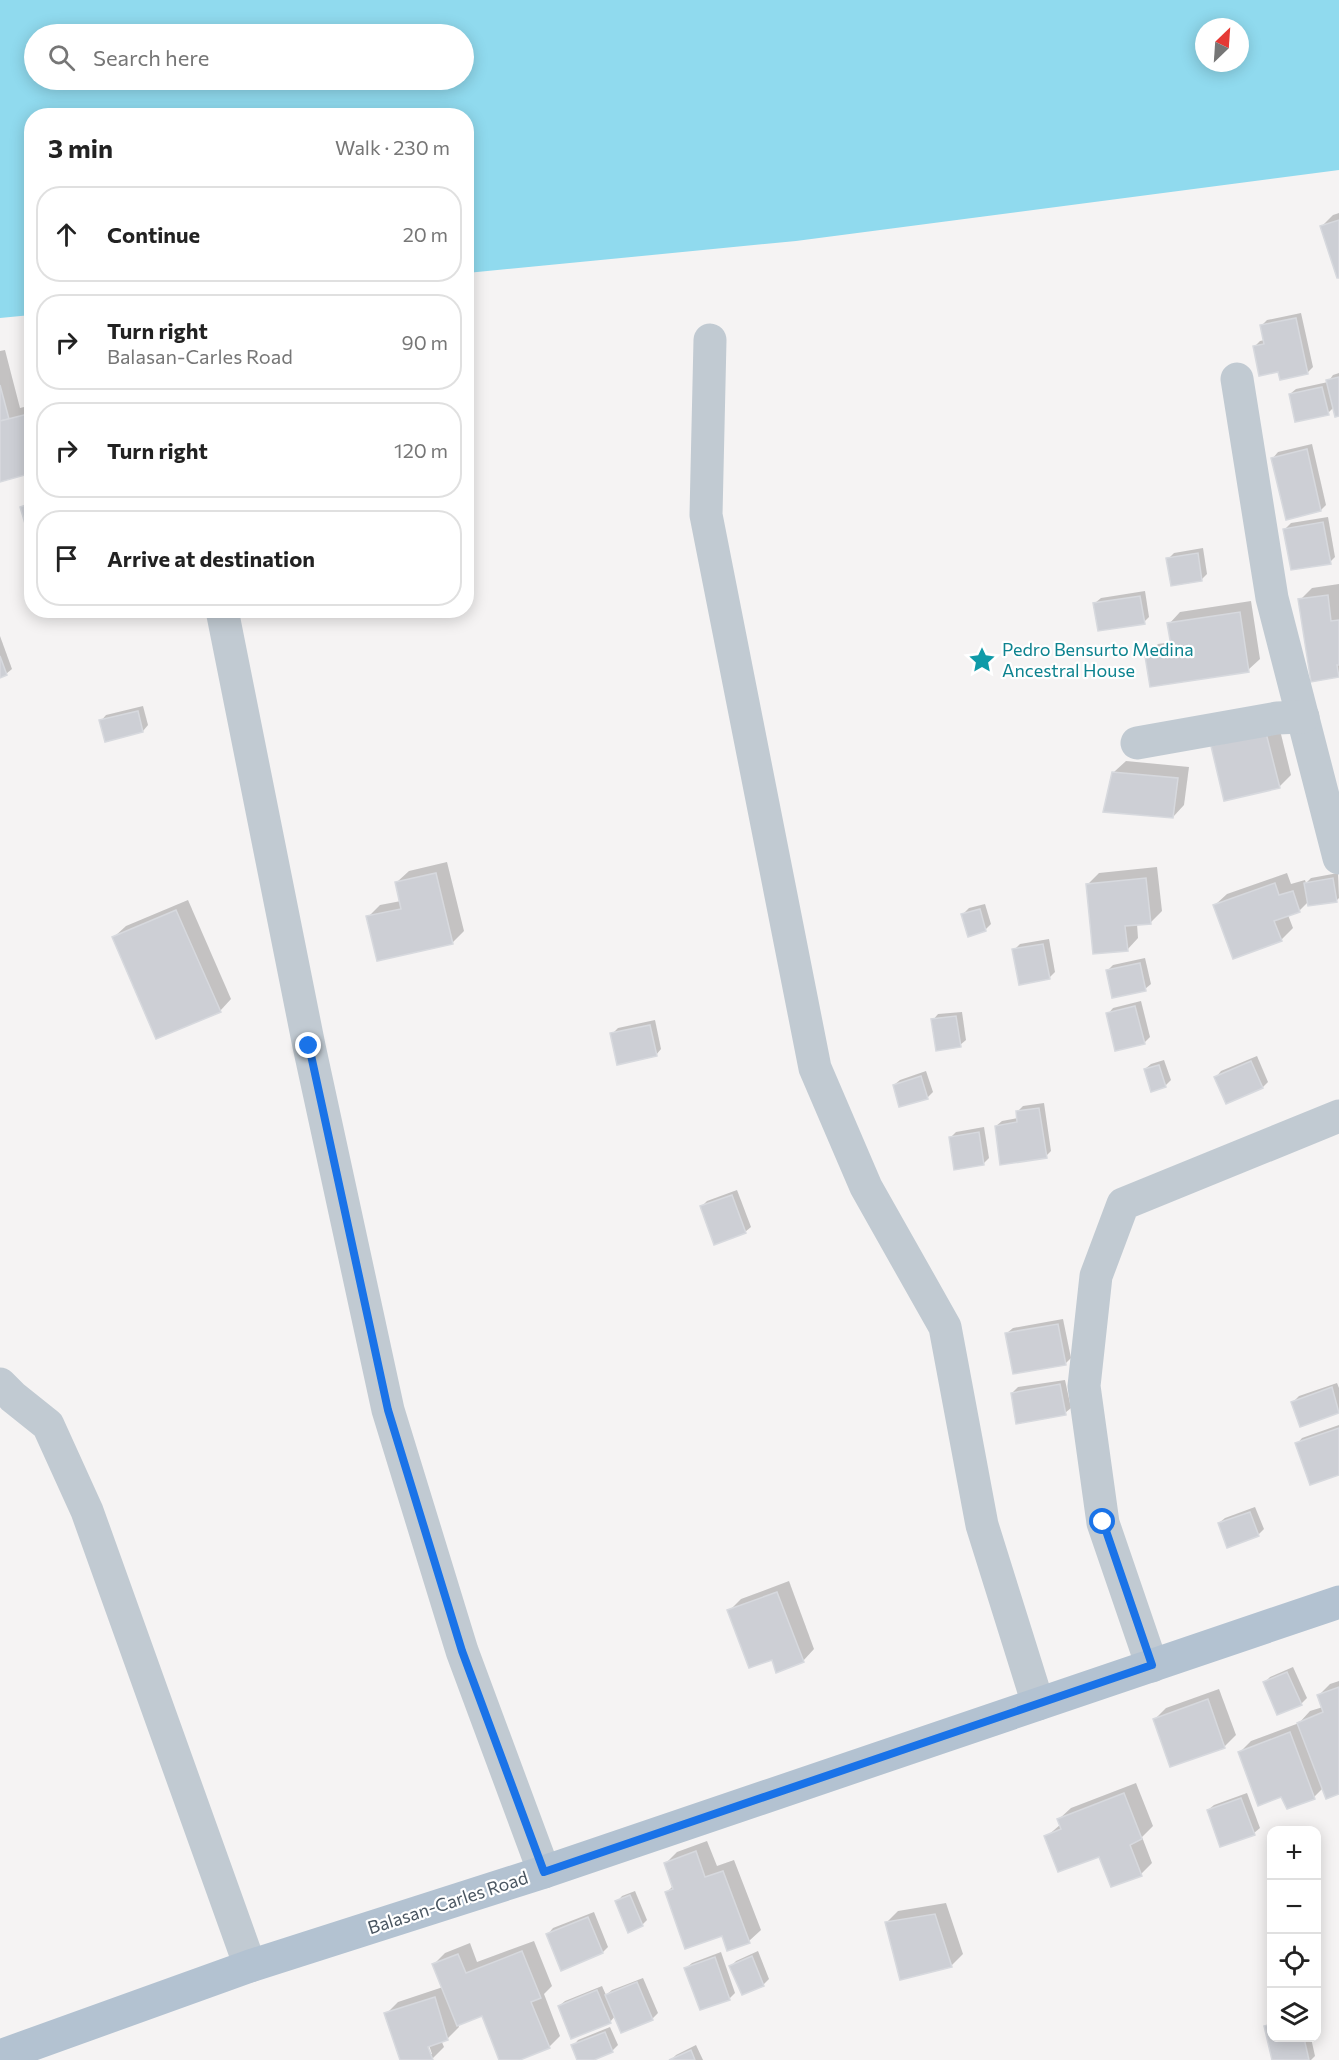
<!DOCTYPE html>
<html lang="en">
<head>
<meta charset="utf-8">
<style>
	body { margin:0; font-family:Commissioner,sans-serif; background:#f2f2f2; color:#222 }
	.controls { position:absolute; right:18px; bottom:18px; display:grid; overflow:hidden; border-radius:12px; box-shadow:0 3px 15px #0003 }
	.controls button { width:54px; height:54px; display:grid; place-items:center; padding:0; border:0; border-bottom:2px solid #e0e0e0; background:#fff; color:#222; font:30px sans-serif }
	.compass { position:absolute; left:1195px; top:18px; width:54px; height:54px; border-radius:50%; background:#fff; box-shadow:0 3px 15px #0003; rotate:25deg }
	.stop { position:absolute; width:18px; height:18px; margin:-14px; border:4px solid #1a73e8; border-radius:50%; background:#fff }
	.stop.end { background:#1a73e8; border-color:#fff; box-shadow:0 2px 6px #0008 }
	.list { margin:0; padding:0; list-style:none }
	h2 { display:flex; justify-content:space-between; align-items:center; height:78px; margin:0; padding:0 24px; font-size:26px }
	h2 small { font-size:20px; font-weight:400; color:#767676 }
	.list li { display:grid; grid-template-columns:39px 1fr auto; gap:18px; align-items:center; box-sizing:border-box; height:96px; margin:0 12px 12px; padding:0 12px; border:2px solid #e0e0e0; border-radius:24px }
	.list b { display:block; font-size:22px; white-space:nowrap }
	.list p { margin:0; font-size:20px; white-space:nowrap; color:#767676 }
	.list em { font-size:20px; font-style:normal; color:#767676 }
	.icon { flex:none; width:33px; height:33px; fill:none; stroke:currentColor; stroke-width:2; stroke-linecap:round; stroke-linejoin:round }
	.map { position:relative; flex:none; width:1339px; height:2060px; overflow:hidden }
	.search { position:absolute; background:#fff; box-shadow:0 3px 15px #0003; left:24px; top:24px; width:450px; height:66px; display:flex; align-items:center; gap:15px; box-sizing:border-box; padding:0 21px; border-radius:33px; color:#767676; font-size:22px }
	.panel { position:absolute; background:#fff; box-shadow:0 3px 15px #0003; left:24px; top:108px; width:450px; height:510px; border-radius:24px }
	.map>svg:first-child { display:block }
	.water { fill:#90daee; fill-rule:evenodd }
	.shadow { fill:#0003; fill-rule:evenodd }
	.building { fill:#cdcfd5; stroke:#d7d9de; stroke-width:1.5 }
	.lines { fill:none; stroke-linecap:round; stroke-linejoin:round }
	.minor { stroke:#c1cad2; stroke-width:33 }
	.major { stroke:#b3c2d1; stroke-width:33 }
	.route { stroke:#1a73e8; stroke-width:8 }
	.labels { text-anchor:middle; stroke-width:4.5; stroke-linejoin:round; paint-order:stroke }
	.culture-label { font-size:18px; fill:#0d838f; stroke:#fff; text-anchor:start }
	.street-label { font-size:18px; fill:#4a5661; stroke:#fff }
</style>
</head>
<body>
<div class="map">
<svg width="1339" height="2060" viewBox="0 0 1339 2060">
	<rect width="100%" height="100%" fill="#f5f3f3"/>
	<path class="water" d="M0 0H1339V170L796 241 467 273 466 116H32L31 315 0 318ZM1204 27H1240V63H1204ZM34 34H464V80H34Z"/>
	<g class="shadow">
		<polygon points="1339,213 1339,276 1321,227 1333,215"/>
		<polygon points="1301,313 1313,367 1307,373 1279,370 1254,347 1260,341 1265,340 1261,326 1267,320"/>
		<polygon points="5,350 20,408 32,405 32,472 0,480 0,351"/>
		<polygon points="1339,373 1339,414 1334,407 1328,413 1290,394 1296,389 1328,382 1333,375"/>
		<polygon points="1312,444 1326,505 1321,510 1273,458 1278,452"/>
		<polygon points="32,500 32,535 21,507"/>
		<polygon points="1328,517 1335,557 1330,562 1285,529 1291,523"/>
		<polygon points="1203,548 1207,574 1201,580 1168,559 1174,553"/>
		<polygon points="1339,584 1339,676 1300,600 1312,588"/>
		<polygon points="1145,591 1149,617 1144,622 1095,603 1101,598"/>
		<polygon points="1251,601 1260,659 1248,670 1147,656 1158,644 1172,642 1169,624 1180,612"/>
		<polygon points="0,636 12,669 6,674 0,676"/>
		<polygon points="143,706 148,725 143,731 101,721 106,715"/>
		<polygon points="1278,722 1291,775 1279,787 1213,747"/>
		<polygon points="1126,761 1189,767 1184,805 1173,817 1114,772"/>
		<polygon points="447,862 464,931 452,943 368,917 380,905 401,901 397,882 409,871"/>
		<polygon points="1157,867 1162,911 1151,922 1137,924 1138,938 1127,950 1088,884 1099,873"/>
		<polygon points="1287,873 1291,884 1305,880 1306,883 1311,878 1338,873 1339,898 1337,900 1309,905 1309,901 1300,910 1288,915 1293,928 1281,940 1215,905 1227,894"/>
		<polygon points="188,900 231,999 220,1011 114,937 126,926"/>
		<polygon points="985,904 991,924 985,930 963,914 969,908"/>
		<polygon points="1049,939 1055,972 1049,978 1014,950 1020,944"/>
		<polygon points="1145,958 1151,984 1145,989 1107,971 1113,965"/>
		<polygon points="1141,1001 1150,1037 1144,1043 1108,1014 1113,1008"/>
		<polygon points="962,1012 966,1040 960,1045 933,1020 938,1014"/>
		<polygon points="655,1020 661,1049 656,1055 612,1034 618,1028"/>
		<polygon points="1257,1056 1268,1082 1263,1087 1227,1102 1216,1077 1221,1071"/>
		<polygon points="1164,1060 1171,1080 1165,1086 1145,1069 1151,1064"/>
		<polygon points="926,1071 933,1092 927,1098 894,1085 900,1080"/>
		<polygon points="1044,1103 1051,1151 1046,1156 996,1126 1002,1121 1018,1118 1017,1112 1023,1106"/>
		<polygon points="984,1127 989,1158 983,1164 951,1137 956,1132"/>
		<polygon points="737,1190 751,1227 745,1232 702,1206 707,1201"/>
		<polygon points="1063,1319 1071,1358 1065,1364 1007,1333 1013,1328"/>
		<polygon points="1065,1380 1071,1408 1065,1413 1012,1393 1018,1387"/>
		<polygon points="1337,1383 1339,1388 1339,1411 1301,1425 1293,1402 1299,1396"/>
		<polygon points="1339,1425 1339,1473 1297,1444 1302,1438"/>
		<polygon points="1255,1507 1264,1529 1258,1535 1219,1523 1225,1518"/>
		<polygon points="789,1581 814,1649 803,1661 773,1659 729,1611 741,1599"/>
		<polygon points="1293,1667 1307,1698 1301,1704 1264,1683 1270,1677"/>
		<polygon points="1339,1681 1339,1792 1323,1788 1314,1797 1239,1753 1251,1741 1299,1723 1310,1711 1323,1707 1318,1696 1330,1684"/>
		<polygon points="1219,1689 1236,1735 1225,1746 1171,1765 1155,1719 1166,1708"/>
		<polygon points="1136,1783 1153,1826 1142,1837 1152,1863 1141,1874 1100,1855 1046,1837 1061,1824 1059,1819 1071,1808"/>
		<polygon points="1247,1793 1260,1828 1254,1833 1221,1845 1208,1810 1214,1805"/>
		<polygon points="707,1841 717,1866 734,1860 761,1930 749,1941 666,1893 674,1885 665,1864 677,1852"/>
		<polygon points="635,1891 647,1920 642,1925 617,1902 622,1896"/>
		<polygon points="946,1903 963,1954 951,1966 887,1922 898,1911"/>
		<polygon points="594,1912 608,1947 603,1952 548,1934 553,1928"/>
		<path d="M534 1941 552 1986 544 1994 560 2036 549 2047 516 2060H501L483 2014 458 2024 459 2027 448 2038 441 2040 444 2047 432 2059 401 2060 386 2014 398 2002 443 1987 434 1964 445 1953 470 1943 477 1962ZM427 2039 432 2054H429Z"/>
		<polygon points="758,1951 769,1979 763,1985 731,1966 736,1961"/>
		<polygon points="721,1952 735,1993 730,1998 700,2009 686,1968 692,1963"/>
		<polygon points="643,1978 658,2013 652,2019 615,2016 610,2022 559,2006 565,2001 602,1986 606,1995 612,1990"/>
		<polygon points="1272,2020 1272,2038 1311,2038 1315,2056 1311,2060 1273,2060 1266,2026"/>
		<polygon points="610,2027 618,2045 612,2051 590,2060 579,2060 573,2046 578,2040"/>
		<polygon points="696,2045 703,2060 671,2060 676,2055"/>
	</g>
	<g class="building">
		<polygon points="1339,220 1339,278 1337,278 1320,226"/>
		<polygon points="1296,318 1308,374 1280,380 1278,372 1259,376 1253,346 1264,344 1260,325"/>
		<polygon points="1339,377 1339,416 1335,417 1326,380"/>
		<polygon points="0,385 9,419 0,421"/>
		<polygon points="1322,387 1329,415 1295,422 1289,394"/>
		<polygon points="32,413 32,473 0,482 0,421"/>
		<polygon points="1307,449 1321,511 1286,520 1271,458"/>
		<polygon points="32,503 32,536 29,537 20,507"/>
		<polygon points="1323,522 1331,564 1291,570 1283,529"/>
		<polygon points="1198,553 1202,581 1171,586 1166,558"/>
		<polygon points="1328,595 1331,621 1339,620 1339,665 1337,665 1339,677 1311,682 1298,599"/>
		<polygon points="1140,596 1145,624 1098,631 1093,603"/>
		<polygon points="1240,612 1249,672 1150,687 1145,656 1172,651 1167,623"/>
		<polygon points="0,656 7,675 0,678"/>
		<polygon points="138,711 143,732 105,742 99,720"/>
		<polygon points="1266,733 1280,788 1224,801 1211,746"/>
		<polygon points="1112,772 1178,778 1173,818 1103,812"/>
		<polygon points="436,873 453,944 377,961 366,916 401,909 395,882"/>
		<polygon points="1146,878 1151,924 1125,926 1128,951 1093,954 1086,884"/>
		<polygon points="1333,878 1337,902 1308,906 1304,883"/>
		<polygon points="1275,883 1279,895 1293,891 1300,912 1274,921 1282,941 1233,959 1213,905"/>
		<polygon points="980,909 986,931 968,937 961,914"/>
		<polygon points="176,910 221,1012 156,1039 112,937"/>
		<polygon points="1043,944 1050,979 1019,985 1012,949"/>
		<polygon points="1140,963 1146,991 1112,998 1106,970"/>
		<polygon points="1135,1006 1145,1044 1115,1051 1106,1013"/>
		<polygon points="956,1016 961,1047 936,1051 931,1019"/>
		<polygon points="650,1025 657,1056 617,1065 610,1033"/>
		<polygon points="1251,1061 1263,1088 1226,1104 1214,1077"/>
		<polygon points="1159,1065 1166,1087 1151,1092 1144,1069"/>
		<polygon points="921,1076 928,1099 899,1107 893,1085"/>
		<polygon points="1039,1108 1047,1158 1000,1165 995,1126 1017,1122 1016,1111"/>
		<polygon points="979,1132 984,1165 954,1170 949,1137"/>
		<polygon points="732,1195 746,1233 714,1245 700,1206"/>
		<polygon points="1058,1324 1066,1365 1013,1374 1005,1333"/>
		<polygon points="1060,1384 1066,1415 1016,1424 1011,1393"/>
		<polygon points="1332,1387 1339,1413 1300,1427 1291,1402"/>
		<polygon points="1339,1428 1339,1475 1310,1485 1295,1443"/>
		<polygon points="1250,1512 1259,1536 1227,1548 1218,1523"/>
		<polygon points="777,1592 804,1662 776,1673 772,1660 749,1668 727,1610"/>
		<polygon points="1287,1672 1302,1705 1277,1715 1263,1682"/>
		<polygon points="1339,1687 1339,1794 1326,1799 1297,1723 1323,1712 1317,1695"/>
		<polygon points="1208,1699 1225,1748 1170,1767 1153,1719"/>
		<polygon points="1290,1732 1315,1799 1287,1809 1281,1797 1258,1806 1238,1752"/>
		<polygon points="1124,1793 1142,1839 1130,1845 1142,1876 1111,1887 1099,1857 1058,1872 1044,1836 1061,1829 1057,1819"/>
		<polygon points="1241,1798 1255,1835 1220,1847 1207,1810"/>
		<polygon points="696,1851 705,1877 723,1871 750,1943 727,1951 722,1936 685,1949 665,1892 673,1889 664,1863"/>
		<polygon points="630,1895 643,1926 628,1933 615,1901"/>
		<polygon points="935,1914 952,1967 900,1980 885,1922"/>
		<polygon points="588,1917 603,1953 561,1971 546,1934"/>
		<polygon points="522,1951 541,1998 531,2002 550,2048 520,2060 499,2060 482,2016 457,2026 432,1964 458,1954 466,1973"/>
		<polygon points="752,1956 764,1986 742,1995 729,1966"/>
		<polygon points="715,1957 730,2000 700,2010 684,1968"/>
		<polygon points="637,1982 653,2020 621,2033 605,1995"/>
		<polygon points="597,1990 611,2023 571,2039 558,2006"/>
		<polygon points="435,1997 448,2040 428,2047 433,2060 400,2060 384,2013"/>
		<polygon points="1272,2024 1272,2038 1304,2038 1309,2060 1272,2060 1264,2026"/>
		<polygon points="605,2032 613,2052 594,2060 577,2060 571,2045"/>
		<polygon points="691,2050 695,2060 669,2060"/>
	</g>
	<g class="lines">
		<g class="minor">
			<polyline points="710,340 706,515 815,1068 866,1187 945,1327 982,1525 1038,1704"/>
			<polyline points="1237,379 1272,598 1339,858"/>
			<polyline points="222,610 309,1046 388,1410 462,1651 544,1872"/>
			<polyline points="1137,743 1277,718 1303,717"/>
			<polyline points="0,1384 13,1397 48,1425 87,1511 250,1966"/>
			<polyline points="1152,1666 1103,1523 1084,1386 1096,1276 1123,1204 1339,1116"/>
		</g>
		<polyline class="major" points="0,2056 250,1966 544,1872 1339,1602"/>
	</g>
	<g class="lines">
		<polyline class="route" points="309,1046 388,1410 462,1651 544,1872 1152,1665 1103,1522"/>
	</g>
	<defs>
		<symbol id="sight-bare" viewBox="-9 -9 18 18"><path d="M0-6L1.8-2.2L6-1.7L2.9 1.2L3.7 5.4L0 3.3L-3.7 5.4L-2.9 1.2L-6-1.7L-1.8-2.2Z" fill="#0f9aa8" stroke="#fff" stroke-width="2.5" paint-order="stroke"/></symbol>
	</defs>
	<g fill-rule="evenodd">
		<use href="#sight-bare" x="963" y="641" width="38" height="38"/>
	</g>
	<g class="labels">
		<g class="culture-label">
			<text x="1002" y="656">Pedro Bensurto Medina<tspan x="1002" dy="21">Ancestral House</tspan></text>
		</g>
		<g class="street-label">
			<text transform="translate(448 1903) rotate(-18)" y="6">Balasan-Carles Road</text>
		</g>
	</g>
</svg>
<div class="controls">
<button>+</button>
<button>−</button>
<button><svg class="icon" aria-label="locate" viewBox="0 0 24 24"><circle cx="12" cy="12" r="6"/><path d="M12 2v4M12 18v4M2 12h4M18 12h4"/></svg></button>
<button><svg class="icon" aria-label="layers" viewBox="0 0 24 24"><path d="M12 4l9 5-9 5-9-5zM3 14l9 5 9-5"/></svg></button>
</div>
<svg class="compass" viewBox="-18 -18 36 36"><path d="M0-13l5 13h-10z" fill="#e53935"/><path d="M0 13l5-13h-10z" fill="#767676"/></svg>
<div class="stop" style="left:1103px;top:1522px"></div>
<div class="stop end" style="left:309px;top:1046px"></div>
<div class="search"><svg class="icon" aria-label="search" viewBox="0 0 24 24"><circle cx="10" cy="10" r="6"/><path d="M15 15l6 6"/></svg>Search here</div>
<section class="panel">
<h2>3 min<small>Walk · 230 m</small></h2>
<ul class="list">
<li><svg class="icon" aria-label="ahead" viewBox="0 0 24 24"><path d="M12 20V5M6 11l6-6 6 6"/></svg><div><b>Continue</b></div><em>20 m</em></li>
<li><svg class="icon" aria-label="right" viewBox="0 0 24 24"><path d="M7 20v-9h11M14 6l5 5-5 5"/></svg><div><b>Turn right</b><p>Balasan-Carles Road</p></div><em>90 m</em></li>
<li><svg class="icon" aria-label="right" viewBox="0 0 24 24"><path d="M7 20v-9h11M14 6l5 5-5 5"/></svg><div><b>Turn right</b></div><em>120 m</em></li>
<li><svg class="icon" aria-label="arrive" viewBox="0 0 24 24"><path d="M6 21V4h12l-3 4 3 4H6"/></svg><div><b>Arrive at destination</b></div></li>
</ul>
</section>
</div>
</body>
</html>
